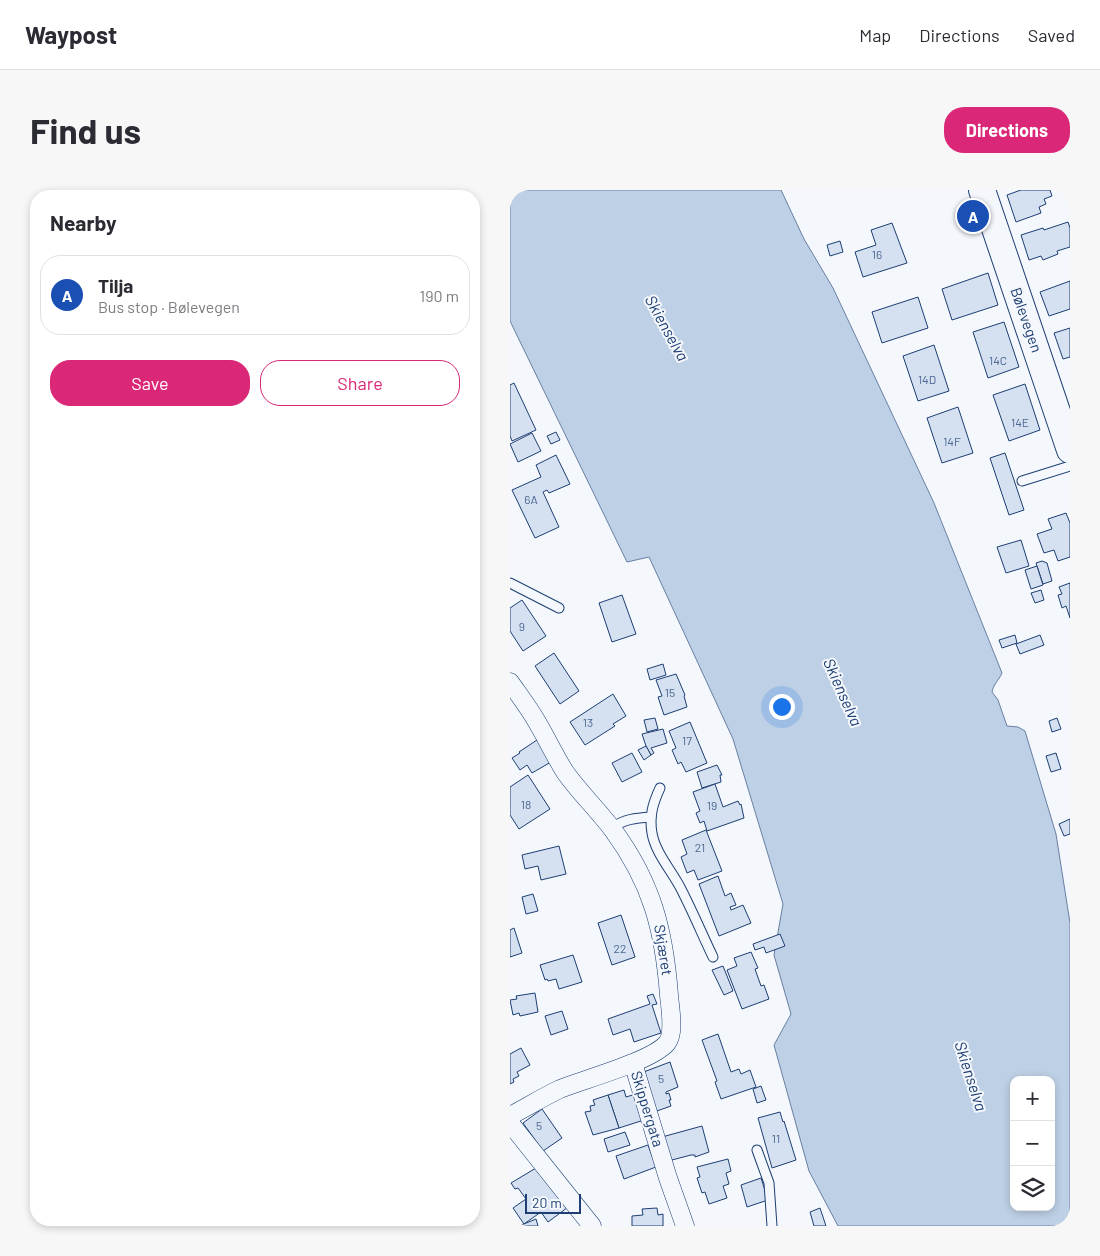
<!DOCTYPE html>
<html lang="en">
<head>
<meta charset="utf-8">
<style>
	body { margin:0; font-family:Barlow,sans-serif; background:#f7f7f7; color:#2b2b33 }
	.controls { position:absolute; right:15px; bottom:15px; display:grid; overflow:hidden; border-radius:10px; box-shadow:0 2px 8px #0003 }
	.controls button { width:45px; height:45px; display:grid; place-items:center; padding:0; border:0; border-bottom:1px solid #e1e1e2; background:#fff; color:#2b2b33; font:25px sans-serif }
	.scale { position:absolute; left:15px; bottom:12px; width:56px; box-sizing:border-box; padding-left:5px; border:2px solid #1d3f73; border-top:0; font-size:14px; line-height:18px; white-space:nowrap; color:#1d3f73; -webkit-text-stroke:4px #f4f7fb; paint-order:stroke }
	.you { position:absolute; left:271px; top:516px; width:18px; height:18px; margin:-12px; border:4px solid #fff; border-radius:50%; background:#1a73e8; box-shadow:0 0 0 8px #1a73e833 }
	.badge { display:grid; place-items:center; width:32px; height:32px; border-radius:50%; background:#db2777; color:#fff; font-size:16px; font-weight:700 }
	.pin { position:absolute; translate:-50% -50%; border:2px solid #fff; box-shadow:0 1px 5px #0006 }
	.list { margin:0; padding:0; list-style:none }
	h2 { display:flex; justify-content:space-between; align-items:center; height:65px; margin:0; padding:0 20px; font-size:21px }
	h2 small { font-size:16px; font-weight:400; color:#7c7c81 }
	.list li { display:grid; grid-template-columns:32px 1fr auto; gap:15px; align-items:center; box-sizing:border-box; height:80px; margin:0 10px 10px; padding:0 10px; border:1px solid #e1e1e2; border-radius:20px }
	.list b { display:block; font-size:19px; white-space:nowrap }
	.list p { margin:0; font-size:16px; white-space:nowrap; color:#7c7c81 }
	.list em { font-size:16px; font-style:normal; color:#7c7c81 }
	.actions { display:flex; gap:10px; padding:15px 20px }
	.actions a { flex:1; padding:11px 0; border:1px solid #db2777; border-radius:20px; text-align:center; font-size:18px; color:#db2777 }
	.actions .main { background:#db2777; color:#fff }
	.icon { flex:none; width:28px; height:28px; fill:none; stroke:currentColor; stroke-width:2; stroke-linecap:round; stroke-linejoin:round }
	.map { position:relative; flex:none; width:560px; height:1036px; overflow:hidden; border-radius:20px }
	header { display:flex; align-items:center; gap:30px; box-sizing:border-box; height:70px; padding:0 25px; background:#fff; border-bottom:1px solid #e1e1e2 }
	header strong { font-size:24px }
	nav { display:flex; gap:28px; margin-inline-start:auto; font-size:18px }
	.intro { display:flex; align-items:center; justify-content:space-between; box-sizing:border-box; height:120px; padding:0 30px }
	h1 { margin:0; font-size:35px }
	.button { padding:12px 22px; border-radius:20px; background:#db2777; color:#fff; font-size:18px; font-weight:700 }
	main { display:flex; gap:30px; padding:0 30px }
	aside { flex:1; background:#fff; border-radius:20px; box-shadow:0 2px 8px #0003 }
	.map>svg:first-child { display:block }
	.water { fill:#bed0e5; stroke:#687fa3; fill-rule:evenodd }
	.building { fill:#d5e0f0; stroke:#1d3f73 }
	.lines { fill:none; stroke-linecap:round; stroke-linejoin:round }
	.service-casing { stroke:#1d3f73; stroke-width:11 }
	.minor-casing { stroke:#1d3f73; stroke-width:19 }
	.primary-casing { stroke:#1d3f73; stroke-width:28 }
	.service { stroke:#f4f7fb; stroke-width:9 }
	.minor { stroke:#f4f7fb; stroke-width:18 }
	.primary { stroke:#f4f7fb; stroke-width:26 }
	.labels { text-anchor:middle; stroke-width:4; stroke-linejoin:round; paint-order:stroke }
	.number-label { font-size:12px; fill:#4b6792 }
	.street-label { font-size:15px; fill:#1d3f73; stroke:#f4f7fb }
	.water-label { font-size:16px; font-style:italic; fill:#1d3f73; stroke:#f4f7fb }
</style>
</head>
<body>
<header>
<strong>Waypost</strong>
<nav><a>Map</a><a>Directions</a><a>Saved</a></nav>
</header>
<div class="intro"><h1>Find us</h1><a class="button">Directions</a></div>
<main>
<aside>
<h2>Nearby<small></small></h2>
<ul class="list">
<li><span class="badge" style="background:#1a4fb4">A</span><div><b>Tilja</b><p>Bus stop · Bølevegen</p></div><em>190 m</em></li>
</ul>
<div class="actions"><a class="main">Save</a><a>Share</a></div>
</aside>
<div class="map">
<svg width="560" height="1036" viewBox="0 0 560 1036">
	<rect width="100%" height="100%" fill="#f4f7fb"/>
	<path class="water" d="M0 0H271L294 49 323 98 424 313 492 483C489 490 483 495 482 502L488 510 497 536 508 537 515 541 546 644 560 733V1036H328L299 981 264 855 281 824 264 765 273 714 223 549 139 367 117 372 0 131ZM504 890H541V1017H504Z"/>
	<g class="building">
		<polygon points="511,0 540,0 542,6 534,9 536,14 529,17 531,23 506,32 497,5"/>
		<polygon points="558,32 560,38 560,57 547,61 548,64 533,70 531,66 519,70 511,45 533,38 534,40"/>
		<polygon points="382,33 397,73 353,87 345,62 366,55 361,40"/>
		<polygon points="330,51 333,62 320,66 317,55"/>
		<polygon points="478,83 488,115 442,130 432,99"/>
		<polygon points="560,91 560,119 539,126 530,102"/>
		<polygon points="408,107 418,138 372,153 362,122"/>
		<polygon points="494,132 509,177 478,188 463,142"/>
		<polygon points="560,138 560,167 553,169 544,143"/>
		<polygon points="424,155 439,201 408,211 393,166"/>
		<polygon points="4,193 26,240 2,251 0,246 0,195"/>
		<polygon points="515,194 530,240 499,251 483,205"/>
		<polygon points="448,217 463,263 432,273 417,228"/>
		<polygon points="46,242 50,250 41,254 37,246"/>
		<polygon points="22,243 31,261 8,272 0,254"/>
		<polygon points="495,263 514,320 499,325 480,268"/>
		<polygon points="46,265 60,294 39,303 37,300 33,302 49,337 25,348 2,300 31,287 26,275"/>
		<polygon points="556,323 560,333 560,367 548,371 544,360 534,363 527,344 542,339 538,329"/>
		<polygon points="511,350 519,376 496,383 487,357"/>
		<polygon points="532,371 537,373 542,391 533,394 526,373"/>
		<polygon points="527,376 533,395 521,399 515,380"/>
		<polygon points="560,393 560,428 556,416 552,418 548,405 552,404 549,397"/>
		<polygon points="531,400 534,410 525,413 521,403"/>
		<polygon points="112,405 126,444 102,452 89,413"/>
		<polygon points="12,410 36,446 13,461 0,441 0,418"/>
		<polygon points="505,445 507,453 492,458 489,450"/>
		<polygon points="530,445 534,455 510,464 506,454"/>
		<polygon points="44,463 69,501 50,514 25,476"/>
		<polygon points="153,474 156,485 140,490 137,479"/>
		<polygon points="166,484 175,505 174,506 177,517 154,525 148,507 152,506 146,490"/>
		<polygon points="103,504 116,526 103,534 105,536 75,555 60,532"/>
		<polygon points="145,528 148,539 137,542 134,530"/>
		<polygon points="547,528 551,539 542,542 539,531"/>
		<polygon points="180,532 197,573 176,582 171,572 168,574 162,560 166,558 159,541"/>
		<polygon points="153,539 157,553 141,558 144,563 141,565 136,556 132,544"/>
		<polygon points="27,550 41,572 22,583 17,575 10,580 2,568 10,563 9,562"/>
		<polygon points="136,556 141,565 134,570 128,560"/>
		<polygon points="122,563 132,582 112,592 102,573"/>
		<polygon points="546,563 551,579 541,582 536,566"/>
		<polygon points="207,575 212,585 210,585 211,592 192,598 187,582"/>
		<polygon points="18,585 40,619 9,639 0,625 0,597"/>
		<polygon points="205,594 213,617 228,611 230,615 231,614 234,628 197,641 194,631 190,633 186,623 190,621 183,602"/>
		<polygon points="560,629 560,644 554,646 549,634"/>
		<polygon points="196,640 212,681 188,690 184,680 177,683 171,667 177,664 172,650"/>
		<polygon points="49,656 56,684 31,690 28,676 15,679 12,665"/>
		<polygon points="208,686 215,706 221,703 226,715 220,717 221,720 233,715 241,733 209,746 189,694"/>
		<polygon points="23,704 28,721 16,724 12,707"/>
		<polygon points="111,725 125,767 102,775 88,733"/>
		<polygon points="4,738 12,763 0,767 0,740"/>
		<polygon points="270,744 275,756 256,763 254,757 245,760 243,754"/>
		<polygon points="241,762 248,778 245,779 251,796 254,795 259,809 232,819 217,780 227,776 224,768"/>
		<polygon points="63,765 72,792 49,799 46,789 38,791 37,789 35,790 30,775"/>
		<polygon points="213,776 223,801 214,805 202,780"/>
		<polygon points="25,803 28,822 10,826 9,823 3,825 0,810 7,809 6,806"/>
		<polygon points="143,804 147,814 142,815 151,843 124,852 120,839 103,845 98,829 140,814 137,806"/>
		<polygon points="52,821 58,839 41,845 35,826"/>
		<polygon points="208,844 221,882 229,879 231,884 240,880 246,897 211,909 205,892 207,891 192,850"/>
		<polygon points="11,858 20,875 7,882 9,886 3,889 4,892 0,894 0,864"/>
		<polygon points="160,872 168,897 156,902 156,904 159,903 161,910 159,910 161,916 144,922 131,883"/>
		<polygon points="251,896 256,910 247,913 243,899"/>
		<polygon points="114,900 116,907 126,904 134,930 109,938 98,905"/>
		<polygon points="98,905 109,938 83,945 75,922 81,921 80,916 85,915 83,910"/>
		<polygon points="32,919 52,948 33,961 13,933"/>
		<polygon points="270,922 273,932 274,931 286,970 262,978 248,928"/>
		<polygon points="192,936 199,962 185,967 185,965 181,965 158,971 152,947"/>
		<polygon points="115,942 120,955 98,962 94,949"/>
		<polygon points="138,955 146,977 114,989 106,966"/>
		<polygon points="218,969 221,981 216,983 219,994 213,996 217,1008 199,1014 195,1002 192,1003 187,988 190,987 187,977"/>
		<polygon points="26,978 57,1018 38,1032 31,1022 14,1034 3,1018 16,1009 8,998 5,999 1,993"/>
		<polygon points="251,988 258,1010 237,1017 231,995"/>
		<polygon points="147,1018 148,1025 153,1024 153,1036 122,1036 122,1026 133,1025 132,1019"/>
		<polygon points="310,1018 316,1036 304,1036 300,1022"/>
		<polygon points="26,1029 28,1036 6,1036 14,1034"/>
	</g>
	<g class="lines">
		<defs>
			<g id="service">
				<polyline points="512,291 560,276"/>
				<polyline points="0,393 49,418"/>
				<path d="M150 598C143 613 139 626 142 643 145 662 161 680 170 697 182 720 192 744 203 767"/>
				<path d="M102 638C114 629 126 628 141 627"/>
				<polyline points="247,960 259,993 262,1036"/>
			</g>
			<g id="minor">
				<path d="M0 492C9 505 19 518 27 532 37 549 45 566 55 582 69 602 88 620 103 640 142 693 154 740 159 805 160 818 165 843 157 853 142 871 75 889 50 899 33 907 17 917 0 926"/>
				<polyline points="123,873 158,988 175,1036"/>
				<polyline points="0,933 82,1036"/>
			</g>
			<polyline id="primary" points="472,0 560,260"/>
		</defs>
		<use href="#service" class="service-casing"/>
		<use href="#minor" class="minor-casing"/>
		<use href="#primary" class="primary-casing"/>
		<use href="#service" class="service"/>
		<use href="#minor" class="minor"/>
		<use href="#primary" class="primary"/>
	</g>
	<g class="labels">
		<g class="number-label">
			<text x="367" y="69">16</text>
			<text x="488" y="175">14C</text>
			<text x="417" y="194">14D</text>
			<text x="510" y="237">14E</text>
			<text x="442" y="256">14F</text>
			<text x="21" y="314">6A</text>
			<text x="12" y="441">9</text>
			<text x="160" y="507">15</text>
			<text x="78" y="537">13</text>
			<text x="177" y="555">17</text>
			<text x="16" y="619">18</text>
			<text x="202" y="620">19</text>
			<text x="190" y="662">21</text>
			<text x="110" y="763">22</text>
			<text x="151" y="893">5</text>
			<text x="29" y="940">5</text>
			<text x="266" y="953">11</text>
		</g>
		<g class="street-label">
			<text transform="translate(516 130) rotate(71)" y="5">Bølevegen</text>
			<text transform="translate(153 760) rotate(81)" y="5">Skjæret</text>
			<text transform="translate(137 919) rotate(73)" y="5">Skippergata</text>
		</g>
		<g class="water-label">
			<text transform="translate(157 138) rotate(61)" y="6">Skienselva</text>
			<text transform="translate(333 502) rotate(66)" y="6">Skienselva</text>
			<text transform="translate(461 886) rotate(72)" y="6">Skienselva</text>
		</g>
	</g>
</svg>
<div class="controls">
<button>+</button>
<button>−</button>
<button><svg class="icon" aria-label="layers" viewBox="0 0 24 24"><path d="M12 4l9 5-9 5-9-5zM3 14l9 5 9-5"/></svg></button>
</div>
<div class="scale">20 m</div>
<div class="you"></div>
<div class="pin badge" style="left:463px;top:26px;background:#1a4fb4">A</div>
</div>
</main>
</body>
</html>
